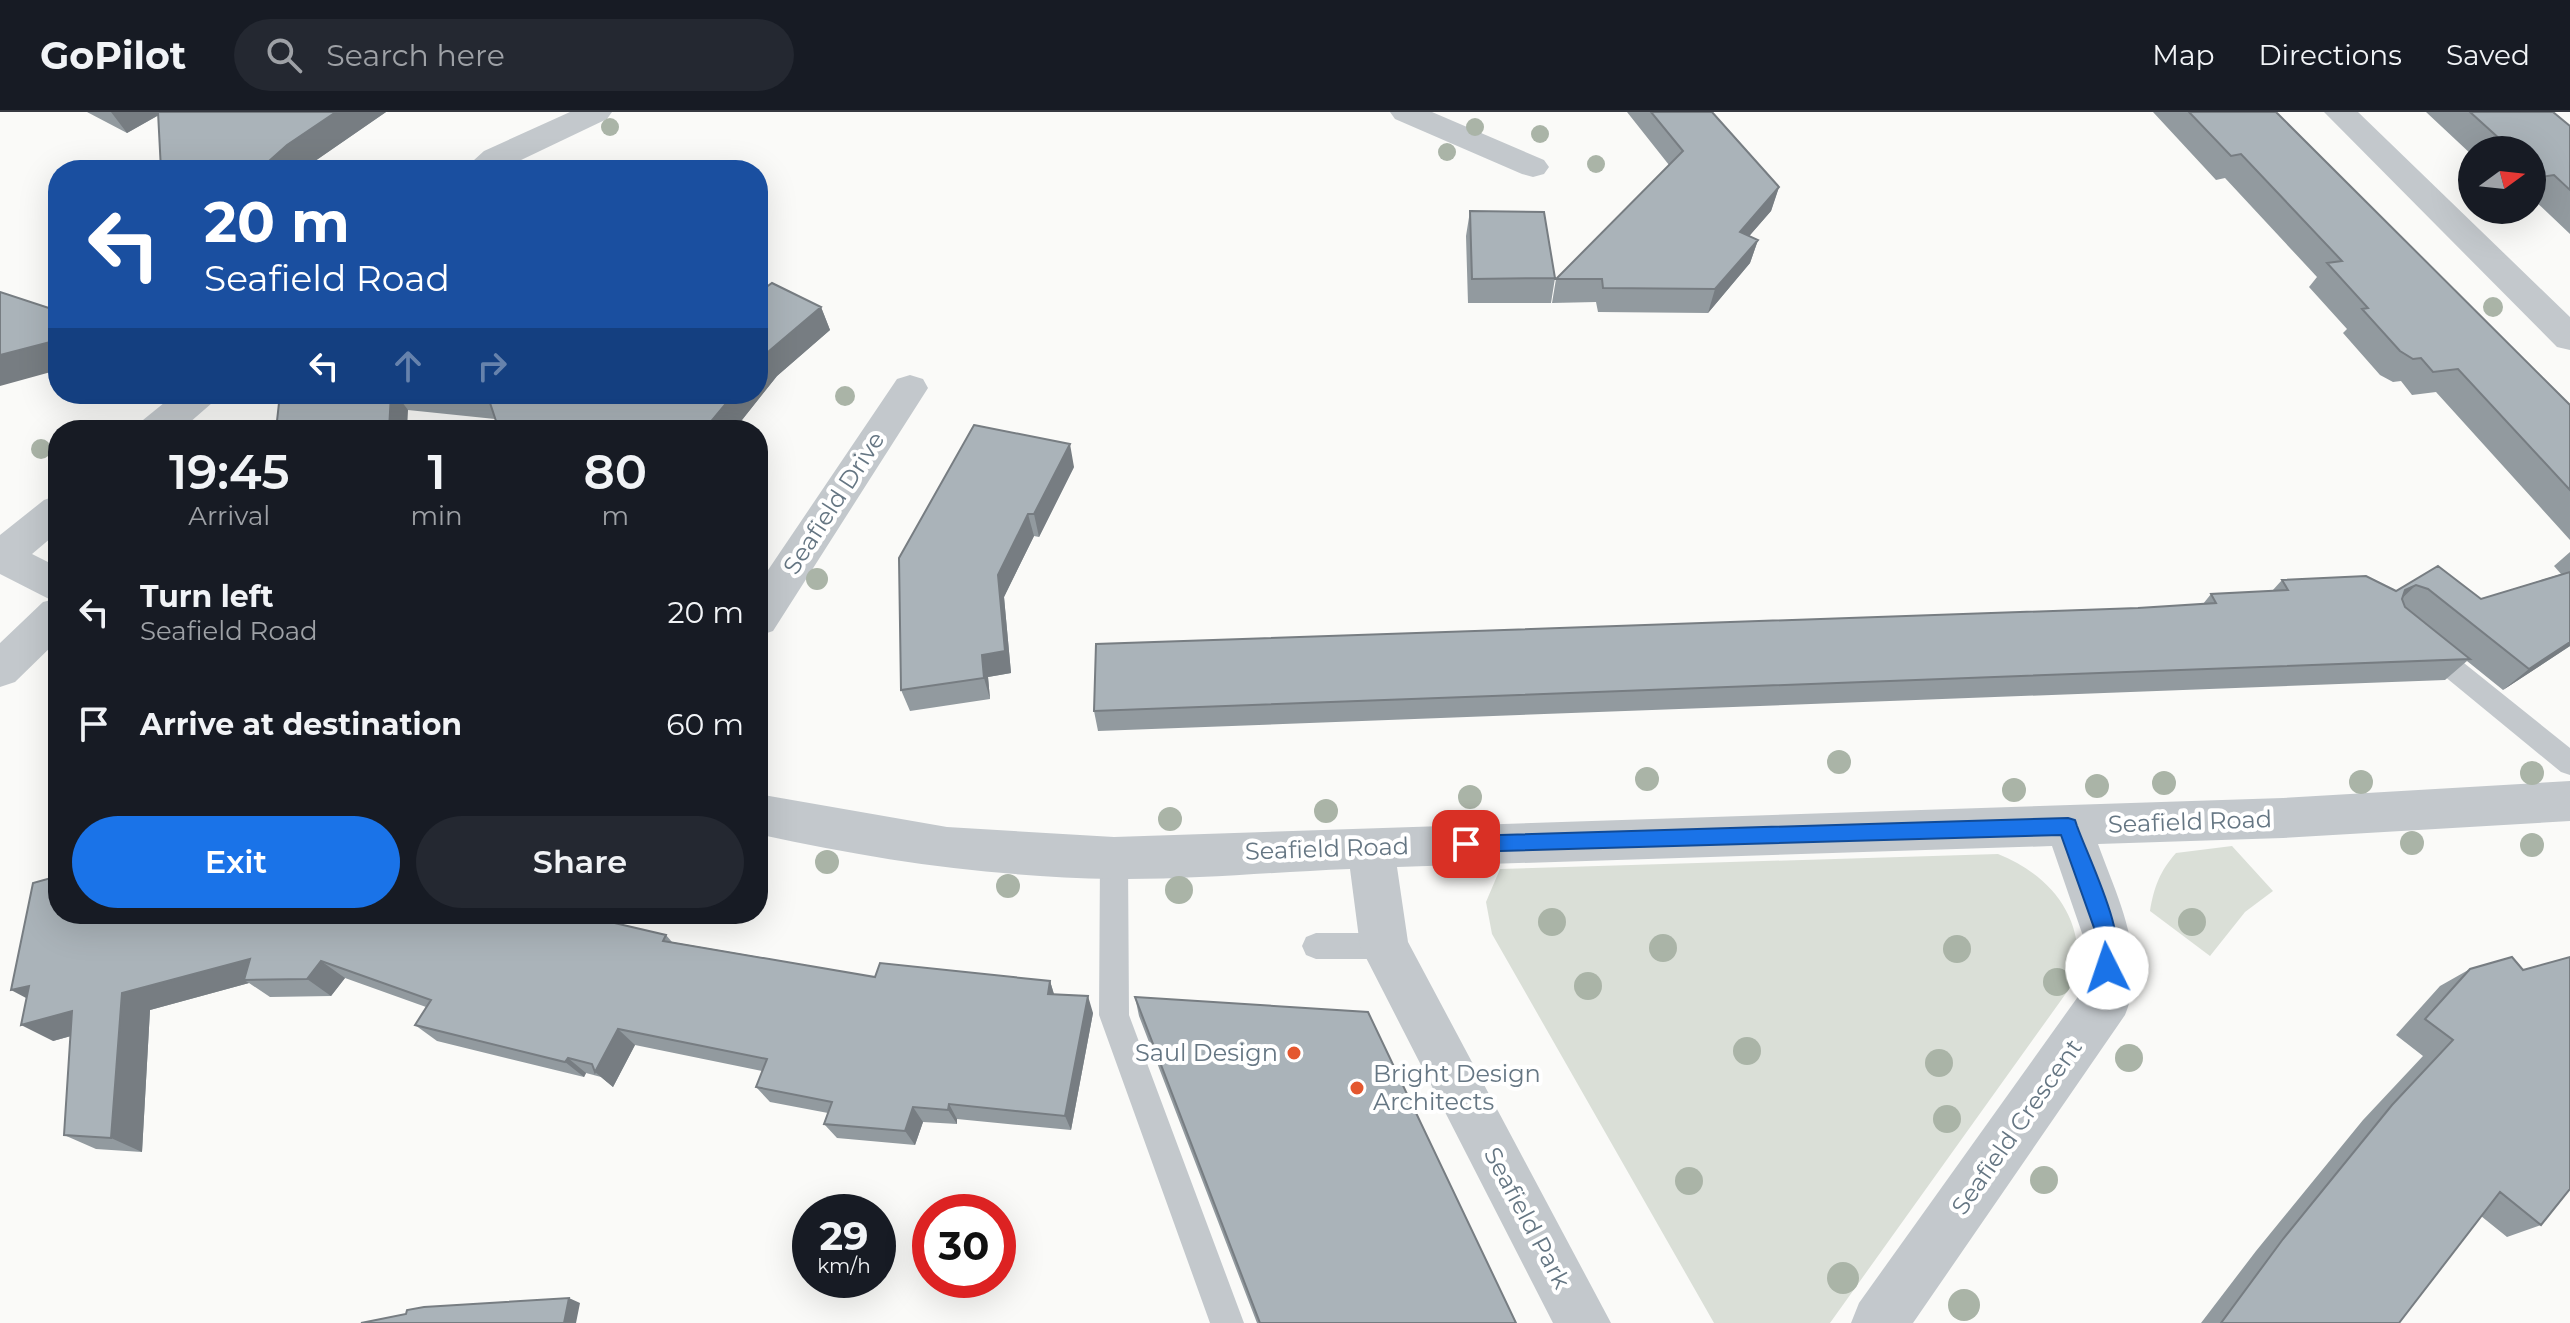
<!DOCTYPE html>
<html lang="en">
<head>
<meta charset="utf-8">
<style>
  body { margin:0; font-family:Montserrat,sans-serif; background:#242831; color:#f1f3f6; height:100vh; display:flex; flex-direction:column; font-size:30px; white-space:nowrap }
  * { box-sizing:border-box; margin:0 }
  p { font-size:26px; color:#9ea1a6 }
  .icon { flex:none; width:44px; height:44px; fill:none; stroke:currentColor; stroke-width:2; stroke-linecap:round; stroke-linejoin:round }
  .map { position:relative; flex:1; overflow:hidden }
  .drawer { position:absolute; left:48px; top:308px; width:720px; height:504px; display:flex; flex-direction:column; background:#171b24; border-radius:32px; box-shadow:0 8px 32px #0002 }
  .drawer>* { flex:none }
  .hud { position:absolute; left:48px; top:48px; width:720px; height:244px; border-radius:32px; box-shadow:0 8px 32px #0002; background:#1a4fa0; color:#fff; overflow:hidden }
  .needle { width:52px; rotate:75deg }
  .buttons { position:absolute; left:2458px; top:24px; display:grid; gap:16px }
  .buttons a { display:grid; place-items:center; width:88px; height:88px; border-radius:50%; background:#171b24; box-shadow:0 8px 32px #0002; font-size:40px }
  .speed { position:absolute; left:792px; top:1082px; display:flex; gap:16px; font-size:40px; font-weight:700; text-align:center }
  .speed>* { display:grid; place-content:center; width:104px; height:104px; border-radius:50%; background:#171b24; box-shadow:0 8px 32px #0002; line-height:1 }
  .speed small { font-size:20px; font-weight:400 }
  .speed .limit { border:12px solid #d22; background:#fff; color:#111 }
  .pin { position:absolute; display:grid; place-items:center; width:68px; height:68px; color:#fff; margin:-34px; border-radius:16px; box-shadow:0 4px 12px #0006 }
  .me { position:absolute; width:88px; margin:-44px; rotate:356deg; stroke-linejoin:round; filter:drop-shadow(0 0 6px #0008) }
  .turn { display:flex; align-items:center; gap:28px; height:168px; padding:0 24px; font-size:36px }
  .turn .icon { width:104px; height:104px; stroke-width:2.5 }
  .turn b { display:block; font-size:56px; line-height:68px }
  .lanes { display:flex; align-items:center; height:76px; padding:0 24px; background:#0003; justify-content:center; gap:40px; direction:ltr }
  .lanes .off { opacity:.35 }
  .eta { display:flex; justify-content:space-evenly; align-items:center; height:136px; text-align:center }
  .eta b { font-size:48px; font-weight:600; line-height:56px }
  .button { display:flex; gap:16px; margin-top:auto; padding:16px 24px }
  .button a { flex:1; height:92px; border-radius:48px; background:#1a73e8; color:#fff; font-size:32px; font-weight:600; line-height:92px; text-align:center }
  .button a+a { background:#242831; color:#f1f3f6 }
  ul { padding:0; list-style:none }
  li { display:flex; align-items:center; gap:24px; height:112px; padding:0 24px }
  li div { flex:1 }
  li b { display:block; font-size:30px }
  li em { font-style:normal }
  header { display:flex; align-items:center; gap:48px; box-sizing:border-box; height:112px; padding:0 40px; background:#171b24; border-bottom:2px solid #363941 }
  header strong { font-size:38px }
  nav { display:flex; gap:44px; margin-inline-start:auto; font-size:28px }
  .search { width:560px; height:72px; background:#242831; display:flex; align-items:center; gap:20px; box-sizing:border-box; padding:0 28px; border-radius:44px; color:#9ea1a6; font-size:30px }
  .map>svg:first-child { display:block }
</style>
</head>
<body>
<header>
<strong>GoPilot</strong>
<div class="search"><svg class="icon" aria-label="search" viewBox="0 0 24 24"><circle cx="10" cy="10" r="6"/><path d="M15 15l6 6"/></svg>Search here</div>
<nav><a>Map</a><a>Directions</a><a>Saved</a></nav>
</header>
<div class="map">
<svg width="2570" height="1211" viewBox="0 0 2570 1211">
  <rect width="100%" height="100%" fill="#fafaf8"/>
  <path fill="#dadfd7" d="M2232 734 2273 779 2245 800 2210 844 2150 799C2154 775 2160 759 2176 741Z
    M1998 742C2052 764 2085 806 2077 866L1830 1211H1714L1492 822 1486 790 1500 757Z"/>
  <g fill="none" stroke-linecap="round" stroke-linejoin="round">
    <path fill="#c3c8cc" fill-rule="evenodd" d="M2430 528 2439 531 2570 636V663L2561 660 2421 545 2417 538 2421 531Z
      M1114 734 1124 737 1128 746 1129 903 1244 1211H1210L1099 903 1100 746 1104 737Z
      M1316 821H1384L1394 825 1398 834 1394 843 1384 847H1316L1306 843 1302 834 1306 825Z"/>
    <path fill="#c3c8cc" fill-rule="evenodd" d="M570 0H612L607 7 500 58H463L484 39Z
      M1390 0H1432L1544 48 1549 55 1544 62 1533 65 1522 62 1395 7Z
      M2324 0H2358L2570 205V238L2557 235Z
      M910 263 923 267 928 276 773 519 758 524V473L897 267Z
      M175 282H218L212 291 181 318H137L143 308Z
      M58 383V420L32 442 58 455V528L15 570 0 575V531L43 490 51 488 0 462V423L44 388Z
      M2570 669V709L2283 726 2098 732C2117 785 2149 846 2125 903L1913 1211H1851L1859 1191 2082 879 2084 827 2052 734 1397 755 1408 830 1611 1211H1553L1360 834 1350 757C1272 760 1192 768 1113 767 993 765 875 748 758 722V682L947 715 1114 725 2283 686Z"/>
  </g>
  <g fill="#aab4a7">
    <circle cx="610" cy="15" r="9"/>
    <circle cx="1475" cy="15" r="9"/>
    <circle cx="1540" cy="22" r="9"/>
    <circle cx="1447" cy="40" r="9"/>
    <circle cx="1596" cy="52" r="9"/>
    <circle cx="2493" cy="195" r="10"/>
    <circle cx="845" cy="284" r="10"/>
    <circle cx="41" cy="337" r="10"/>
    <circle cx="817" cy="467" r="11"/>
    <circle cx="1839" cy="650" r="12"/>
    <circle cx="2532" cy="661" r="12"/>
    <circle cx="1647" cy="667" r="12"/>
    <circle cx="2361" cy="670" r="12"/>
    <circle cx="2164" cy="671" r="12"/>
    <circle cx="2097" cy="674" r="12"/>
    <circle cx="2014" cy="678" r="12"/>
    <circle cx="1470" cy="685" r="12"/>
    <circle cx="1326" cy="699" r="12"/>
    <circle cx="1170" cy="707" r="12"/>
    <circle cx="2412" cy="731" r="12"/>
    <circle cx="2532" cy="733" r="12"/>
    <circle cx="827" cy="750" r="12"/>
    <circle cx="1008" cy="774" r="12"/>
    <circle cx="1179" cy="778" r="14"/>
    <circle cx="1552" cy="810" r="14"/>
    <circle cx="2192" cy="810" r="14"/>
    <circle cx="1663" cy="836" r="14"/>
    <circle cx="1957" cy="837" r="14"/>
    <circle cx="2057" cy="870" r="14"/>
    <circle cx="1588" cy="874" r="14"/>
    <circle cx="1747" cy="939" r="14"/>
    <circle cx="2129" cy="946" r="14"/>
    <circle cx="1939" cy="951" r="14"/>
    <circle cx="1947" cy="1007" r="14"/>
    <circle cx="2044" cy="1068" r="14"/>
    <circle cx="1689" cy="1069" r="14"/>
    <circle cx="1843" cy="1166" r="16"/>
    <circle cx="1964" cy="1193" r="16"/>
  </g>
  <path fill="#929a9f" d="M87 0H386L302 58 159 3 127 21Z
    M1627 0H1712L1779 75 1771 99 1749 124 1758 128 1750 151 1708 201 1598 200 1596 190 1552 191 1556 167 1669 53Z
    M2153 0H2276L2570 293V428L2436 280 2412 283 2401 269 2393 270 2380 263 2343 221 2347 217 2309 175 2317 165 2225 66 2216 68Z
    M2426 0H2553L2570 14V122L2533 87H2532V38H2472V43Z
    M1470 99 1555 166 1551 191H1468L1466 124Z
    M821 195 830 218 777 264 734 318H499L495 307 408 298 280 282 651 283Z
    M1074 355 1039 425 1034 424 1004 485 1011 561 988 565 990 587 910 599 901 578 899 446Z
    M2570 440V534L2503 578 2467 549 2445 568 1098 619 1094 599 2138 496 2203 492 2211 482 2272 479 2282 468 2396 479 2438 454 2481 487 2561 462 2554 454Z
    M58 764 666 823 672 830 875 865 1050 869 1054 882 1093 901 1071 1018 957 1007V1012L923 1010 915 1033 837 1026 824 1012 828 1001 770 990 756 975 762 959 635 933 613 975 601 965 586 961 584 965 437 929 415 913 426 895 345 866 331 884 270 885 249 871 150 898 142 1040 96 1037 64 1023 71 924 53 929Z
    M2470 857 2541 1113 2507 1125 2481 1104 2399 1211H2201L2256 1139 2363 1008 2423 944 2396 923 2440 874Z
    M1135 885 1516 1211H1257L1139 904Z"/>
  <path fill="#777d82" d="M111 0H164L127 21Z
    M336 0H386L302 58H259L287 33Z
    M1779 75 1771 99 1732 144 1740 120Z
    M1758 128 1750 151 1708 201 1715 177Z
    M821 195 830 218 777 264 734 318H704L734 282H758V253L768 240Z
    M58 228V258L0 274V243Z
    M391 282H396L408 298 407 318H389Z
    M1070 332 1074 355 1039 425 1034 402Z
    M1028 402 1034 424 1004 485 1011 561 988 565 990 587 984 566 982 543 998 463Z
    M2416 473 2393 495 2405 478Z
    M2570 530V534L2503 578 2529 557Z
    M250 847 244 868 249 871 150 898 142 1040 111 1026 122 881Z
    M321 849 345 866 331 884 307 867Z
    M1050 869 1055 886 1048 882Z
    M29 874 43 895 11 878Z
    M1088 884 1093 901 1071 1018 1065 1004Z
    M72 899 103 915 53 929 21 913Z
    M618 917 635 933 613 975 595 960Z
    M568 946 586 961 584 965 565 950Z
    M949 992 957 1007V1012L948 998Z
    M913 995 923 1010 915 1033 905 1019Z
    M569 1186 580 1191 576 1211H564Z"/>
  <path fill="#aab3b9" stroke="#777d82" stroke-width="2" d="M158 0H336L287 33 259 58H161Z
    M1651 0H1712L1779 75 1740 120 1758 128 1715 177 1603 176 1602 167H1556L1683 39Z
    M2189 0H2276L2570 293V378L2458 257 2433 260 2421 246 2413 247 2400 239 2362 197 2368 196 2327 151 2342 149 2241 42 2231 44Z
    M2470 0H2553L2570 14V78L2554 63 2541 65 2532 57V38H2512Z
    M1470 99 1544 100 1555 166 1472 167Z
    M772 171 821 195 768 240 758 253V181Z
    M0 180 58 199V228L0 243Z
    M280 282H391L389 318H276Z
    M460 282 651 283 734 282 704 318H499L488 285Z
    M974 313 1070 332 1034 402H1028L998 463 1005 539 982 543 984 566 901 578 899 446Z
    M2438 454 2481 487 2570 460V530L2529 557 2428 477 2416 473 2405 478 2402 487 2405 495 2470 547 1094 599 1096 532 2138 496 2216 491 2211 482 2288 478 2282 468 2366 464 2396 479Z
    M58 764V802H576L666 823 663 829 875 865 880 851 1050 869 1048 882 1088 884 1065 1004 949 992 948 998 913 995 905 1019 824 1012 832 990 756 975 767 947 618 917 595 960 592 952 568 946 565 950 415 913 431 888 321 849 307 867 244 868 250 847 122 881 111 1026 64 1023 72 899 21 913 29 874 11 878 33 771Z
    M2512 845 2523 858 2570 845V1077L2541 1113 2500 1080 2399 1211H2221L2283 1127 2392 993 2453 928 2425 907 2470 857Z
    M1135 885 1368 900 1516 1211H1260Z
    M569 1186 564 1211H361L406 1202 407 1198 424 1195Z"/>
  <path fill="#1a73e8" stroke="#114b97" stroke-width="2" d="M2068 706 2075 708 2077 714C2090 750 2130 828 2115 863L2107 866 2100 863 2097 856 2098 827 2061 723 1466 740 1459 738 1456 732 1459 726 1466 724Z"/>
  <g fill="#e4572e" stroke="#fff" stroke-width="3">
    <circle cx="1294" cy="941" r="8"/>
    <circle cx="1357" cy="976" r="8"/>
  </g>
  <g text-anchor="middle" stroke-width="8" stroke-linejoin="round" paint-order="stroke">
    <g font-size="24" fill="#657683" stroke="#fff">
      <text transform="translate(834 391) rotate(-57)" y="8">Seafield Drive</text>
      <text transform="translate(2190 710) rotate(-2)" y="8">Seafield Road</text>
      <text transform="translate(1327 737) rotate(-2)" y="8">Seafield Road</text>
      <text transform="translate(2017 1015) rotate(-55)" y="8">Seafield Crescent</text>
      <text transform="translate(1527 1106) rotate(62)" y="8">Seafield Park</text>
    </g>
    <g font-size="24" fill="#657683" stroke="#fff" text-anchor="end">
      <text x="1278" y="949">Saul Design</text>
      <text x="1373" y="970" text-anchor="start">Bright Design<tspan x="1373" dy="28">Architects</tspan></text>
    </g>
  </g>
</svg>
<div class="buttons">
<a><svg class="needle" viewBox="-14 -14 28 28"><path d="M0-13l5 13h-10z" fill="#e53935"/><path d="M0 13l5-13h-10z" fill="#9ea1a6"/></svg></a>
</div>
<div class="speed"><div>29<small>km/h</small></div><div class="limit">30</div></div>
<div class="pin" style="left:1466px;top:732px;background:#d93025"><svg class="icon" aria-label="arrive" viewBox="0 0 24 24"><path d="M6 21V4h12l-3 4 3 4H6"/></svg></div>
<svg class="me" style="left:2107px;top:856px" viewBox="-20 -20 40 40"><circle r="19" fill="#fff"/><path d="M0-13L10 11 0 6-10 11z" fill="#1a73e8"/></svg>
<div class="hud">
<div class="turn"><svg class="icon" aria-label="left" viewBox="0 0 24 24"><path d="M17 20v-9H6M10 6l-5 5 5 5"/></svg><div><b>20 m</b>Seafield Road</div></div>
<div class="lanes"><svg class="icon" aria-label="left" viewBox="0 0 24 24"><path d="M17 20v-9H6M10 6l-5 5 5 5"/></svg><svg class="icon off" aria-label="ahead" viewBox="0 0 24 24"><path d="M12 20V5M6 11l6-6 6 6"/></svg><svg class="icon off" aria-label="right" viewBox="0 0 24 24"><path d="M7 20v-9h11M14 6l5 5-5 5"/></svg></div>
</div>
<section class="drawer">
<div class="eta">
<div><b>19:45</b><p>Arrival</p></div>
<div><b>1</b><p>min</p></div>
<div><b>80</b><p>m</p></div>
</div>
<ul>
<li><svg class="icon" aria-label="left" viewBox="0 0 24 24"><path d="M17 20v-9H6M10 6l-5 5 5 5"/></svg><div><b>Turn left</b><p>Seafield Road</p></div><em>20 m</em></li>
<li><svg class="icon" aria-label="arrive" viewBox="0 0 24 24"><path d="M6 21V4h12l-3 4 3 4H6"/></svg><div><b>Arrive at destination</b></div><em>60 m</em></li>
</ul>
<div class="button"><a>Exit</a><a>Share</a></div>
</section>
</div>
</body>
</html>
